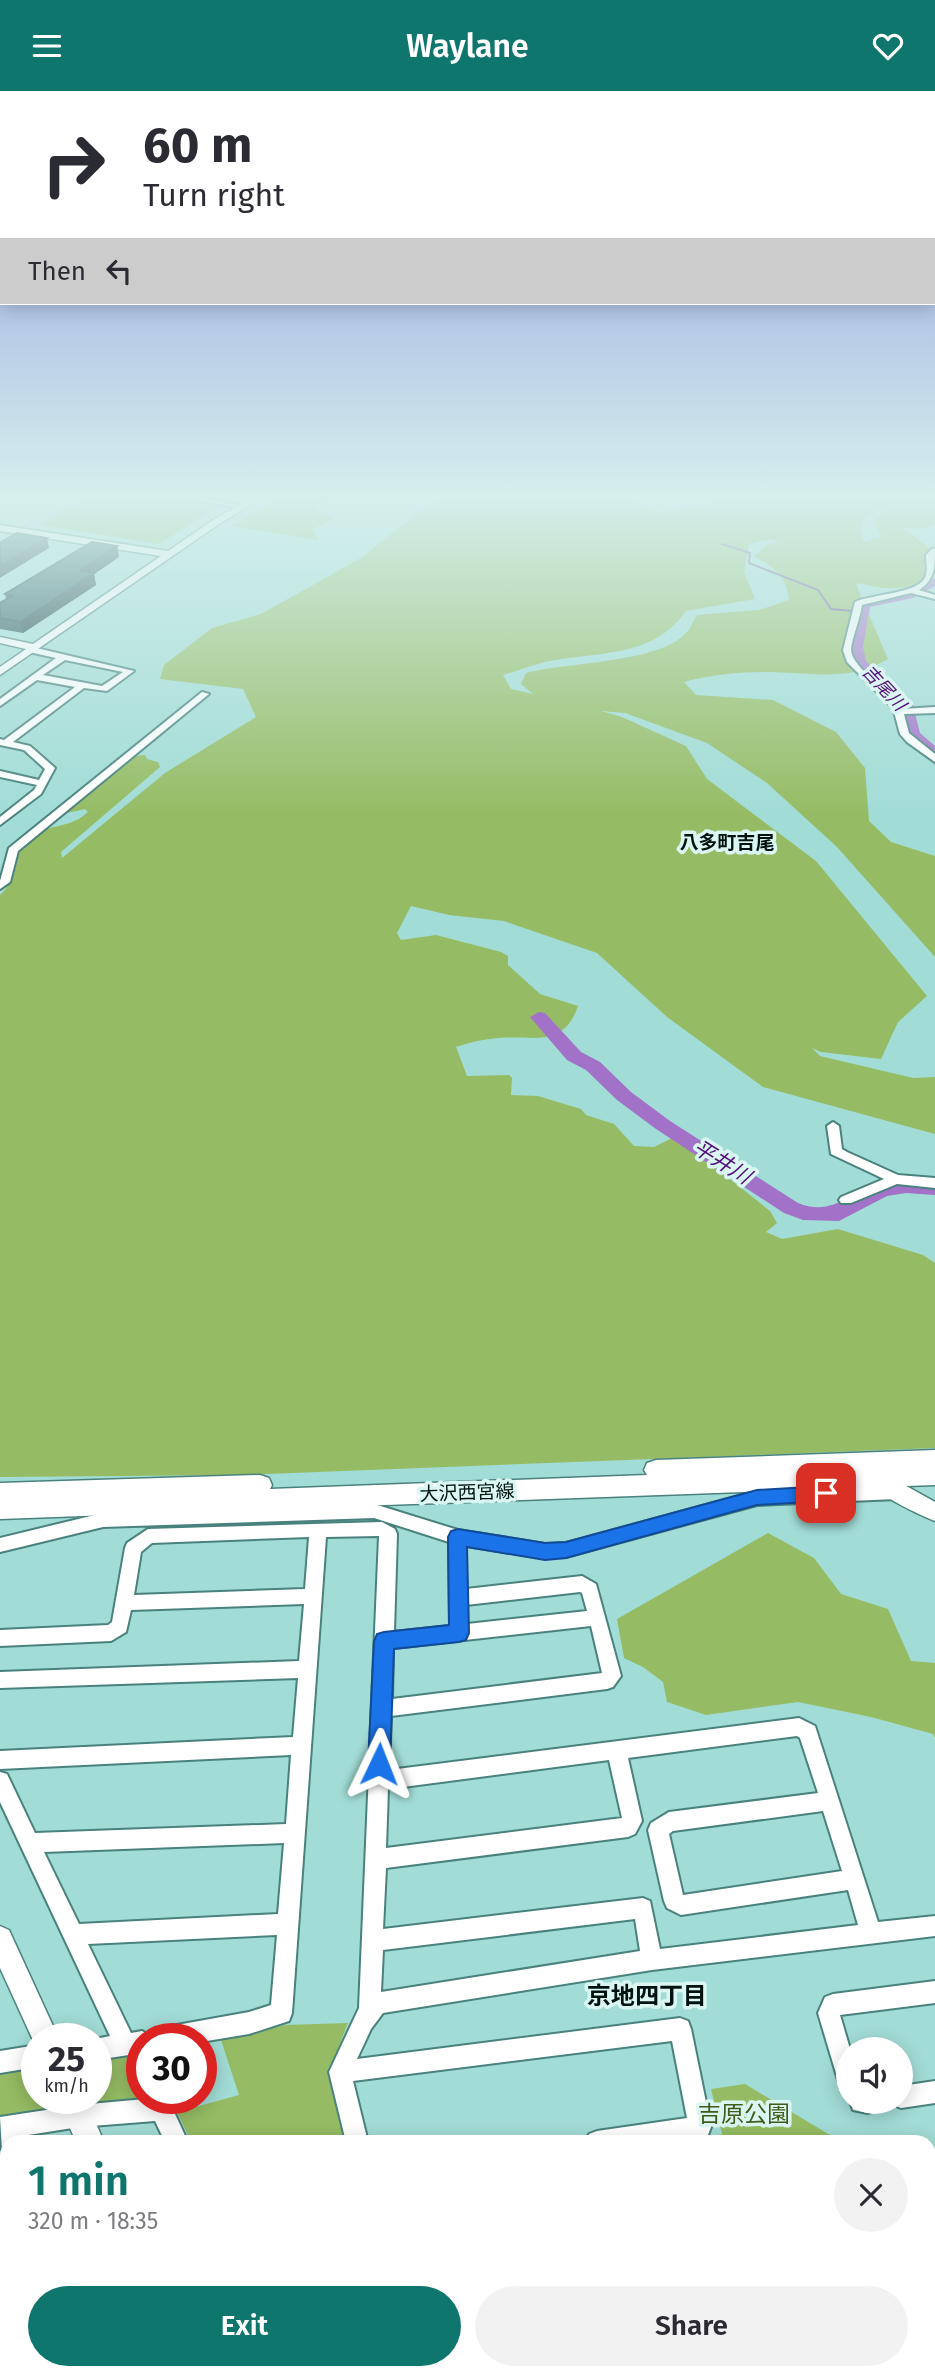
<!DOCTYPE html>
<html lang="en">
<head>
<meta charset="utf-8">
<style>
  body { margin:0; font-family:"Fira Sans","Noto Sans JP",sans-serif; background:#f2f2f3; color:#2b2b33; height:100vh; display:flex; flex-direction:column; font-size:26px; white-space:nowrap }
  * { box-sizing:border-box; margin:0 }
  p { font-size:23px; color:#7c7c81 }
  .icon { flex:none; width:38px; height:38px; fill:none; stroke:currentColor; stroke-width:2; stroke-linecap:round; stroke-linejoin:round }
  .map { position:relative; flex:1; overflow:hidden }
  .details { position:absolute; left:0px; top:2044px; width:936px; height:245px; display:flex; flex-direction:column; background:#fff; border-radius:21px 21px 0 0; box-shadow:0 4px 18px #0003 }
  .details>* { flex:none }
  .hud { position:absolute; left:0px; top:0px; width:936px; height:214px; box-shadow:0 4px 18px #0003; background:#fff; color:#2b2b33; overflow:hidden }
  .tools { position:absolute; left:836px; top:1946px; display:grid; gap:14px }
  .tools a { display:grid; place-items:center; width:77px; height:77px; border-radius:50%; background:#fff; box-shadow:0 4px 18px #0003; font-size:35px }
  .speed { position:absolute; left:21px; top:1932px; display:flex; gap:14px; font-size:35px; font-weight:700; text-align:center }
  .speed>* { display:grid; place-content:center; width:91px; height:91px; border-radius:50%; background:#fff; box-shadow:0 4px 18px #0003; line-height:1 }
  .speed small { font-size:18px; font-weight:400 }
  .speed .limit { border:10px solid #d22; background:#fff; color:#111 }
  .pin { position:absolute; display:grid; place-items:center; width:60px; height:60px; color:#fff; margin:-30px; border-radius:14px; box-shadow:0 4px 10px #0006 }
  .me { position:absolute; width:77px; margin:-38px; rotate:2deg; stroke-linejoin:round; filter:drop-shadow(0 0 5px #0008) }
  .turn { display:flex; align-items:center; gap:24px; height:147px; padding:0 28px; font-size:32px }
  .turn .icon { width:91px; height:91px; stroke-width:2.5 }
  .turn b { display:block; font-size:49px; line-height:60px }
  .then { display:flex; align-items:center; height:66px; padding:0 28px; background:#0003; gap:14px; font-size:26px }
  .round { display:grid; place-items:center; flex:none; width:74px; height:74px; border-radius:37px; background:#f2f2f3 }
  .headline { display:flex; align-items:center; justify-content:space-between; height:119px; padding:0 28px }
  h1 { font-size:42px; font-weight:600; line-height:52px; color:#0f766e }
  .button { display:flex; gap:14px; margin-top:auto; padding:14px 28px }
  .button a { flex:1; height:80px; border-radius:42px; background:#0f766e; color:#fff; font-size:28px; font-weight:600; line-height:80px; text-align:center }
  .button a+a { background:#f2f2f3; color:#2b2b33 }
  header { display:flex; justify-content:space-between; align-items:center; height:91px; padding:0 28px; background:#0f766e; color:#fff; font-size:32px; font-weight:600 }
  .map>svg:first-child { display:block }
</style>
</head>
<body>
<header><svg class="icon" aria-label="menu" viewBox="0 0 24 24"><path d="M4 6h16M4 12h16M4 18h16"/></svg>Waylane<svg class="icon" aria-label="heart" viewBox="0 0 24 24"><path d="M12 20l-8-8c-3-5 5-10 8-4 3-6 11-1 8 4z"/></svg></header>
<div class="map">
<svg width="935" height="2289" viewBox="0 0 935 2289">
  <rect width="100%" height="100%" fill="#a2dcd6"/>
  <path fill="#95bc64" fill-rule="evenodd" d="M91 403H151L221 414 159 453 39 434Z
    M288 403 342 404 314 417 334 428 313 438 318 449 232 435Z
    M448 403H620L659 422 716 412 706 403H935V433L925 438 903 437 929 457H935L923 476 928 484C919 498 893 499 877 496 869 495 864 491 856 493L888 568C846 592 811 581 765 581 739 581 710 584 684 591L696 604 773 609 836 641 865 677 869 730 891 751 935 765V866L837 756 767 692 707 652 625 622 601 620 622 626 686 655 707 688 816 770 927 905 898 931 881 968 821 961 812 957 820 965 913 987 935 986V1043L763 996 667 926 597 862 504 830 449 824 411 815 397 842 401 849 436 844 501 861 508 865V874L540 903 578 915C563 958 534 944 499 947 484 948 470 951 456 956L467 985 509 984 512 987 511 1004 538 1005 581 1018 586 1024 614 1033 634 1055 654 1056 676 1045 770 1120 777 1132 766 1141 782 1148 838 1138 923 1164 935 1172V1357L241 1384 0 1386V804C22 784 12 766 26 752 47 729 66 741 88 721L85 718 67 722 66 719C82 714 89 700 102 690 113 681 124 676 134 665L145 664 147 668 158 671 160 676 61 761 62 767 165 682 256 626 243 598 160 588 164 574 212 537 261 523 361 467 410 428ZM897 413 873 429 882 446 863 451 861 431 879 418ZM771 448 779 451 769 453 754 465C774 476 787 486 789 509L759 519 697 524C693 530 690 539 685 543 657 572 568 571 526 582L521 593 533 603 511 598 503 584C520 579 537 572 555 569 604 561 654 565 686 520L755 508 744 481 749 453Z
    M768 1442 814 1467 841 1503 888 1518 911 1570 935 1572V1647L933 1643 871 1626 798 1611 706 1624 667 1611 663 1591 643 1576 624 1567 617 1528Z
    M348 1932 329 1980 345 2051H191L177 2021 239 2004 221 1949 285 1934Z
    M142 1959V2006L84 2014 82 2007H96V1965Z
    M31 1976 37 1985V2007H52L46 2020 0 2027V1980Z
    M745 1993 830 2044 832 2051H724L711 1998Z
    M298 2282H385V2289H301Z
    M778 2282H893L895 2288 780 2289Z"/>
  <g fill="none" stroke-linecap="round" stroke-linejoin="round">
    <path stroke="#715592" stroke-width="2" d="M722 453 750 462 749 472 818 499 831 518 863 521"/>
    <path fill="#a272c9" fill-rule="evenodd" d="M935 487V495L913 507 870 516 863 556 866 570 913 614 920 642 935 655V666L908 647 901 618 855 575 851 566 850 556 861 510 905 501Z
      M539 921 545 922 581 961 600 971 631 1001 670 1030 798 1112C833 1126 849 1101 880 1092 898 1087 916 1088 935 1090V1104L906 1102 887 1105 839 1130 803 1129 784 1122 656 1038 617 1009 586 979 567 969 530 926Z"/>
    <g stroke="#49827d" stroke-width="4">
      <path id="minor" d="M160 403H176L239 414 235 416Z
        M932 458H935C935 475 935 489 919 499L935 504V508L911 502 862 514C860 528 852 547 851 558 851 577 892 601 902 618L935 616V622L904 623 909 642 935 663V671L907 651 900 643 893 617 847 571 843 559 855 511C872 503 916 503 925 487 928 480 926 471 926 464Z
        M32 556 134 580 107 600 84 597 13 651 30 655 55 677 41 703 0 734V726L34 699 37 694 0 686V680L39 689 45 678 24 659 0 654V648L4 649 75 596 37 589 0 615V608L56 567 29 561 28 559ZM65 569 123 581 102 595 43 584Z
        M202 601 209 603 18 760 10 791 0 798V790L9 757Z
        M833 1031 839 1035 842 1058 847 1061 898 1084 935 1087V1097L897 1093 851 1112H841L839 1109 841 1106 884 1088 831 1063 827 1035Z
        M897 1394 903 1396 905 1401 903 1406 897 1408 757 1414 566 1466 545 1467 466 1455V1498L582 1485 596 1493 621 1585 613 1596 607 1598 391 1625 389 1679 799 1627 815 1635 878 1831 935 1825V1845L652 1879 383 1922 371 1938 357 1968 680 1927 688 1930 691 1938 711 2036 708 2044 674 2051H586L589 2043 597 2040 687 2027 672 1950 353 1990 368 2051H346L329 1981 359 1917 379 1445 326 1446 292 1922 289 1930 249 1943 201 1951V1948H142V1962L96 1969 95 1948 110 1945 0 1711V1681L7 1683 35 1742 286 1733 291 1664 0 1678V1660L293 1646 298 1587 0 1597V1581L299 1570 304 1513 131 1519 126 1541 111 1550 0 1555V1539L108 1534 112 1531 125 1457 127 1452 148 1438 382 1431 395 1438 397 1443 394 1541 450 1535 449 1451 374 1427 103 1436 0 1461V1447L103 1422 374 1413 458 1439 545 1453 566 1452 757 1400ZM309 1446 305 1498 134 1504 141 1461 152 1452ZM580 1501 582 1502 587 1520 467 1533 466 1514ZM591 1535 602 1582 392 1608 393 1557ZM797 1645 800 1647 818 1702 669 1721 651 1732 648 1739 664 1810 667 1817 681 1824 848 1799 858 1834 660 1858 650 1810 643 1807 383 1838 386 1777 628 1746 635 1743 642 1730 628 1667ZM609 1669 622 1727 386 1757 388 1698ZM823 1720 842 1780 683 1804 669 1743 673 1740ZM284 1752 278 1823 79 1833 44 1761ZM635 1828 640 1860 381 1901 383 1859ZM277 1844 271 1914 249 1921 160 1937 152 1940 150 1945 142 1940 131 1942 88 1853Z
        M935 1890V1912L840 1924 850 1958 849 2002 841 1999 818 1922 825 1906 833 1903Z
        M37 1954V1976L0 1982V1960Z
        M935 1990V2012L901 2017 893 2014 892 2011H901V1995Z
        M156 2007 169 2010 188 2051H165L155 2030 79 2036 22 2045 21 2051H7V2061L2 2059 0 2026 79 2014Z
        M850 2011H879L876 2019 868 2022 853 2019Z
        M7 2074V2099L0 2101V2076Z
        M935 2096V2120L929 2121V2097Z
        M7 2188V2214L0 2217V2191Z
        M935 2217V2241L929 2242V2218Z
        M52 2282H83L81 2289H50Z
        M90 2282H115L117 2289H92Z
        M277 2282H302L304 2289H279Z
        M389 2282H413L414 2289H390Z
        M555 2282H616L614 2289H553Z"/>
    </g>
    <g stroke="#49827d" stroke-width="3">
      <path id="tertiary" d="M259 403H269L219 433 0 584V576L26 558 0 552V546L33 553 161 465 0 440V434L168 460 213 429Z
        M876 1378 935 1411V1430C917 1423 874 1403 866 1386L869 1380Z
        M0 1835 9 1839 59 1948H37V1958L0 1877Z
        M57 2007H85L104 2051H76Z
        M176 2282H208L211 2289H179Z"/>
    </g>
    <g stroke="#49827d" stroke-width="3">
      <path id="primary" d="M935 1359V1394L0 1428V1392L260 1384 269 1387 272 1394 270 1398 647 1384 644 1379 647 1372 656 1369Z"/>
    </g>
    <use href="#minor" fill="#fff" fill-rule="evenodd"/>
    <use href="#tertiary" fill="#fff" fill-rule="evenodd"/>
    <use href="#primary" fill="#fff" fill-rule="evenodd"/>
  </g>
  <path fill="#1c474d" d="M117 455 119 466 94 483 96 494 23 542 0 538V512L6 508 5 503Z"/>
  <path fill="#17393e" d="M47 447 49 457 0 487V475Z
    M117 455 119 466 94 483 96 494 23 542 20 531 80 480Z"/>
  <path fill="#215259" stroke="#17393e" stroke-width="2" d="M17 442 47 447 0 475V452Z
    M92 451 117 455 80 480 94 482 20 531 0 527V512L12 505 5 503Z"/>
  <linearGradient id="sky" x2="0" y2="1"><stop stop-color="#8c9adc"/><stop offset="0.56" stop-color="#d5efed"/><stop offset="1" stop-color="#d5efed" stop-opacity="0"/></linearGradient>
  <rect width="935" height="723" fill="url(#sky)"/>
  <path fill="#1a73e8" stroke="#114b97" stroke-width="2" d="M826 1395 832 1397 835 1402 832 1408 826 1410 757 1414 566 1467 545 1469 467 1456 469 1542 466 1549 459 1551 394 1558 390 1673 386 1680 379 1683 371 1680 368 1673 374 1550 377 1543 384 1541 449 1534 448 1446 451 1440 458 1438 545 1452 566 1451 757 1399Z"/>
  <g text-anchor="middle" stroke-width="7" stroke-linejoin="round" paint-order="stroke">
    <g font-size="18" font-style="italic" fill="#530e79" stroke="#daf6f3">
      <text transform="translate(884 597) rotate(47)" y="6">吉尾川</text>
    </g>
    <g font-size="19" font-weight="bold" fill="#001210" stroke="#daf6f3">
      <text x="727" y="758">八多町吉尾</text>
    </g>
    <g font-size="19" fill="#001210" stroke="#daf6f3">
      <text transform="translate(467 1401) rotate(-2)" y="7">大沢西宮線</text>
    </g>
    <g font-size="21" font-style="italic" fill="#530e79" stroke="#daf6f3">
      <text transform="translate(722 1071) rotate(32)" y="7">平井川</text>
    </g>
    <g font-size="23" fill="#415c18" stroke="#daf6f3">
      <text x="744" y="2031">吉原公園</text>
    </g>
    <g font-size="24" font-weight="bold" fill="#001210" stroke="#daf6f3">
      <text x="647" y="1913">京地四丁目</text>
    </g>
  </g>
</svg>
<div class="tools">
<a><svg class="icon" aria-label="sound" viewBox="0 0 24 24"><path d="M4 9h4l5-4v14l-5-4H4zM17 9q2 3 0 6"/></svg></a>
</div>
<div class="speed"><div>25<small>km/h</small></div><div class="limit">30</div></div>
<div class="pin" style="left:826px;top:1402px;background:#d93025"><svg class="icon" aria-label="arrive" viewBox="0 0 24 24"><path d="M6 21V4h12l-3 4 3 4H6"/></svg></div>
<svg class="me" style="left:379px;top:1673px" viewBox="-20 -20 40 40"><path d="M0-17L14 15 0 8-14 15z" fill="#1a73e8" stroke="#fff" stroke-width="4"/></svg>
<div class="hud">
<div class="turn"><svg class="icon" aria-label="right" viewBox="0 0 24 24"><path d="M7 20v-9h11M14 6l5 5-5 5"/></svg><div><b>60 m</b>Turn right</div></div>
<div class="then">Then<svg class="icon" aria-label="left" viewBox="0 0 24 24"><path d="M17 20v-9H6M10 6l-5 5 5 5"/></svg></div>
</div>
<section class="details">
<div class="headline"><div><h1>1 min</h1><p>320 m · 18:35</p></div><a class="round"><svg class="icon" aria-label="close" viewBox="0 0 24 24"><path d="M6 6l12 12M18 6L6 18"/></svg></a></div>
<div class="button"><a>Exit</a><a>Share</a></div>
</section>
</div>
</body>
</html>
